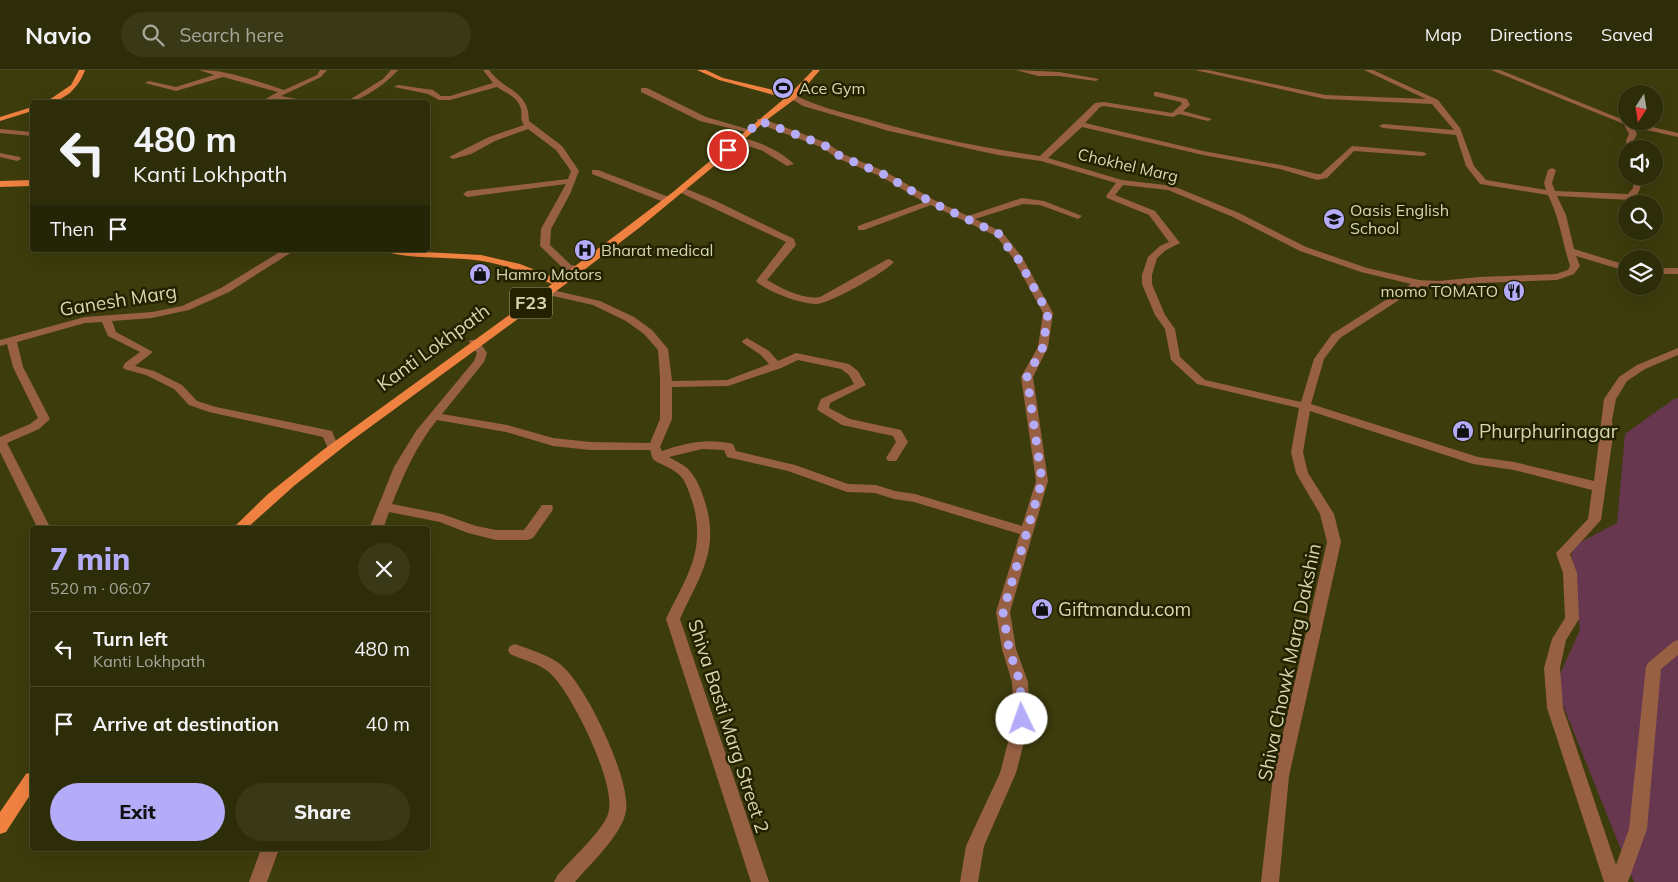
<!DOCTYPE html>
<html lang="en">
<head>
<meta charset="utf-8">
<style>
  body { margin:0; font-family:Mulish,sans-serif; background:#3a3917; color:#f1f3f6; height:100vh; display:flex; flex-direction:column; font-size:19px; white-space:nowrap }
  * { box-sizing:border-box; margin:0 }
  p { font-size:16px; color:#a7a89c }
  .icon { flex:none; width:28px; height:28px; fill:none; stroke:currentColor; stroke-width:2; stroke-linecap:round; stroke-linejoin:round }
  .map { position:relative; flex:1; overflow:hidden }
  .details { position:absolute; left:30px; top:456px; width:400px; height:325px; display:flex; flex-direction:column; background:#2e2d09; border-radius:5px; box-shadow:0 5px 20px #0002,0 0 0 1px #49492a }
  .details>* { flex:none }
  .guide { position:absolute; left:30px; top:30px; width:400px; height:152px; border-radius:5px; box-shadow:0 5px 20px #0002,0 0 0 1px #49492a; background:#2e2d09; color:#f1f3f6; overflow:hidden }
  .needle { width:32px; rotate:192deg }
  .tools { position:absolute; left:1618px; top:15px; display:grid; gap:10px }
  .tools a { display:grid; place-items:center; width:45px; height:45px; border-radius:50%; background:#2e2d09; box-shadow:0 5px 20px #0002,0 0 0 1px #49492a; font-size:25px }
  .pin { position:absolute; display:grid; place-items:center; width:42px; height:42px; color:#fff; margin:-21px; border:2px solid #fff; border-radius:50%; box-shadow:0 1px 5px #0007 }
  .me { position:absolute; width:55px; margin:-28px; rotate:357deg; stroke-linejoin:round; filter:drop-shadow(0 0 4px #0008) }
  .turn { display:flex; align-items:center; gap:18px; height:105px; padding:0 20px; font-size:22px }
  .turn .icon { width:65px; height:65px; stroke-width:2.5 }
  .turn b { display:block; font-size:35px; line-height:42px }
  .then { display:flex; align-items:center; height:48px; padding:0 20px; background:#0003; gap:10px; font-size:19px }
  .round { display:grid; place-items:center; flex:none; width:52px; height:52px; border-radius:26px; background:#3a3917 }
  .overview { display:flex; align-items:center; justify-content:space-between; height:85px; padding:0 20px }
  h1 { font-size:30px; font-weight:800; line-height:38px; color:#b4acf9 }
  .action { display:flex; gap:10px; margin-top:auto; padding:10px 20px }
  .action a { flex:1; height:58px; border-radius:30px; background:#b4acf9; color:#111; font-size:20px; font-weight:800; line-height:58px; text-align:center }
  .action a+a { background:#3a3917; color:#f1f3f6 }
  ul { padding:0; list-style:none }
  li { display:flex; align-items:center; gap:15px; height:75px; padding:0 20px; border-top:1px solid #49492a }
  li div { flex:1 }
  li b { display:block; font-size:19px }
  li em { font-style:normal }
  header { display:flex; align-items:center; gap:30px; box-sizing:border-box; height:70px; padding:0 25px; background:#2e2d09; border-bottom:1px solid #49492a }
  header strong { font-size:24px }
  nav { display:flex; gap:28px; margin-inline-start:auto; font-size:18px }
  .search { width:350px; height:45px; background:#3a3917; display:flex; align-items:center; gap:12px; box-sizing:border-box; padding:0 18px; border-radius:28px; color:#a7a89c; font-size:19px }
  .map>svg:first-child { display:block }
</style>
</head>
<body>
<header>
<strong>Navio</strong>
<div class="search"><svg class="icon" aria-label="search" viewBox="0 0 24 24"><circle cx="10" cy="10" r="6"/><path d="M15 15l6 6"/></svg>Search here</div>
<nav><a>Map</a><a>Directions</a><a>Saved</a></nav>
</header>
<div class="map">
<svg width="1678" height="812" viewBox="0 0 1678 812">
  <rect width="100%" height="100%" fill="#3d3c0c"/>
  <path fill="#673750" d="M1678 328V812H1634L1555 615 1580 560 1571 477 1617 453 1625 364 1674 329Z"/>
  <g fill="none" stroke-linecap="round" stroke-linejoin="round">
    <path fill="#976043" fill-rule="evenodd" d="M199 0C228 0 256 11 284 20L317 5 320 0H327L321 7 281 26 302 30V32L275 29 268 32H260L278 22 223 7 176 21 145 13 149 11 176 17 214 5Z
      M391 0H398C388 12 361 32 346 32L383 9Z
      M483 0H489C504 21 529 20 529 51L562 76 579 101 570 124 551 159 550 175 571 195 583 197V201L565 200 540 176 541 159 566 114 467 127 463 124 467 121 568 109 571 101 556 80 528 59 495 71 471 84 453 89 449 87 489 67 524 55C520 50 522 45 521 39 518 27 506 23 497 17L450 30H439L428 24 394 17 398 15 433 20 441 26H450L493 13Z
      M1016 0 1059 2 1099 9 1096 11 1059 6H1038Z
      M1195 0H1208L1325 25 1426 29 1364 0H1373L1438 30 1460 58 1474 96 1486 110 1546 120 1544 113 1548 100 1552 98 1556 100 1552 113 1555 121 1628 124 1633 118 1634 106H1642C1641 116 1640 126 1630 130L1557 126 1566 145 1574 179 1626 195V201L1576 186 1580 196 1574 204 1557 210 1479 213 1439 217 1421 216 1340 268 1324 289 1311 334 1478 387 1514 392 1594 411 1604 329 1619 307 1637 295 1678 278V285L1645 299 1627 311 1616 329 1612 350 1613 366 1601 450 1570 484 1577 503 1579 549 1566 570 1560 598 1563 638 1616 795 1629 759 1646 596 1649 592 1673 572 1678 570V585L1661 599 1647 759 1628 812H1604L1547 638 1544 598 1552 569 1565 548 1563 503 1556 483 1588 449 1592 420 1514 400 1473 394 1310 341 1303 382 1308 403 1334 444 1341 472 1289 706 1279 812H1261L1273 706 1327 472 1320 444 1296 403 1291 382 1299 338 1197 314 1171 290 1165 259 1155 245 1142 214V205L1148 187 1160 176 1169 172 1149 145 1107 128 1106 126 1116 113 1041 91 998 85 889 61 803 36 788 27 795 25C816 36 840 42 864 48 921 65 981 78 1040 86L1095 33 1104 32 1172 43 1182 34 1181 32 1154 26V22H1157L1187 29 1190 35 1183 41 1212 49 1208 51 1179 44 1173 47 1104 36 1100 37 1085 53 1203 81 1281 95 1317 104H1321L1352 76 1423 82 1427 84 1423 86 1354 81 1327 108 1317 110 1280 99 1203 85 1082 57 1048 88 1122 110 1173 116 1239 143 1306 177 1367 198 1419 210 1439 211 1479 207 1556 204 1568 200 1570 196C1562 171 1560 149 1548 125L1480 114 1466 96 1456 65 1383 58 1379 56 1383 54 1454 60 1432 34 1325 29ZM1123 115 1168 120 1233 147 1300 181 1361 202 1411 214 1332 264 1314 289 1301 332 1205 310 1180 287 1175 259 1165 245 1152 214V205L1157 188 1166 180 1180 173 1155 141 1115 125Z
      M1491 0H1500L1626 51 1678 63V67L1633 57 1637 64 1634 70 1635 79H1627L1626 70 1629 64 1624 54Z
      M641 18H647L706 47 754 61 750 63 700 51 641 22Z
      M757 49H763L827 73 843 84 886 102 934 130 968 146 1022 128 1044 131 1082 146 1078 149 1040 135 1023 134 975 149 1002 162 1022 187 1053 243 1048 277 1033 307 1048 411 1010 542 1016 579 1028 612 1030 649 1016 703 984 776 978 812H960L966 776 1000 703 1014 649 1012 612 1002 579 996 542 1020 464 914 432 894 429 875 423 847 422 788 401 727 387 724 380 702 379 669 387C675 391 683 394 688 399 696 407 701 419 704 429 721 479 700 505 680 549L769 812H751L666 549C685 509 705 484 694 437 691 428 688 417 683 409 676 399 663 396 654 390 651 387 652 384 650 380H590L553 376 506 362 437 350C416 376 404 404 392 434L442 444 476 456 496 460H524L542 435H552L553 438 552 441 533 468 528 470H496L468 463 440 452 389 442 383 459H369L394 397 416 361 474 291 477 283 469 272 470 270H478L487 283 484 292 442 344 507 355 553 368 590 372 650 373 660 349V307L658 280 644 264 626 251 593 235 544 224 543 222 548 219 600 231 634 247 652 260 668 279 672 311 727 310 769 294 761 285 743 273 742 271 747 268 769 281 778 291 796 283 849 294 858 301 866 315 830 333 829 338 850 349 901 360 908 372 896 391H888L886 388 896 372 893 366 842 355 819 341 817 339 821 329 854 314 849 305 841 299 798 290 781 298 728 316 672 317V349L660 377 662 381C686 373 708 368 733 374L736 381 795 395 848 414 876 415 895 421 915 424 1022 456 1036 411 1021 307 1038 277 1043 243 1013 188 996 166 931 135 864 160H858V156L924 132 880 106 837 88 821 77 757 53Z
      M0 59 32 62V66L0 63Z
      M737 68C753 67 783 83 794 94L787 96 763 81 737 72Z
      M0 83 20 87 21 89 17 91 0 87Z
      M592 100H598L674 129 670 132 661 131 592 104Z
      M682 117 718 132 794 169 796 175 767 210C781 218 803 230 820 227L886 190 889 189 894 192C884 203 831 233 817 234 803 235 765 221 756 211L786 172 679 122 678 120Z
      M283 180H295L229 222 189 240 152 248 112 251 116 262 153 282 135 296 154 301 182 315 197 331 216 337 332 361 339 378 337 381H329L323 367 209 342 189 335 174 319 146 305 124 299 123 297 125 293 140 282 108 266 102 252 85 253 17 272 23 297 50 349 39 359 7 373 51 459H38L0 382V367L30 354 38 348 13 297 7 274 0 276V270L85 247 152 242 182 236 221 218Z
      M1654 198H1678V204H1654Z
      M515 574C529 579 548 585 560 594 586 614 631 710 626 741 622 765 590 794 575 812H554L557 806C570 790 602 762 608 744 618 716 572 624 551 604 541 594 523 590 510 584L508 580 510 576Z
      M261 779H279L267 812H249Z"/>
    <path fill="#f08241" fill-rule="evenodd" d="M79 0H85C79 17 65 32 46 32L71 15Z
      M697 0H706L723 8 790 24 813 0H820L795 29 764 52 719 92 639 158 563 216 351 371 295 415 246 459H232L268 424 323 380 552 214C529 204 506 195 482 191 450 186 418 190 386 182L384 180 481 185 520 194 558 209 673 122 785 28 719 10Z
      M32 37V41L0 51V47Z
      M32 110V116L0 117V111Z
      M32 702V722L6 762 0 764V742L26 704Z"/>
  </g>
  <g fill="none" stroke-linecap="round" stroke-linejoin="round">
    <path stroke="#b4acf9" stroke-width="9" stroke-dasharray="0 16.2" d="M728 80 760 51 824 75 840 86 883 104 931 132 999 164 1005 174 1017 187 1048 243 1043 277 1027 307 1042 411 1003 542 1009 579 1020 612 1022 649"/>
  </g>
  <defs>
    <g id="stadium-disc" transform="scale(1.125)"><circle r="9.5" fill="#b4acf9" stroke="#232200"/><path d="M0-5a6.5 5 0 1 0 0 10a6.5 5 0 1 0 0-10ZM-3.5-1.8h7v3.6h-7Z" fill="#111"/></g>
    <g id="school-disc" transform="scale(1.125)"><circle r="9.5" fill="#b4acf9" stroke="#232200"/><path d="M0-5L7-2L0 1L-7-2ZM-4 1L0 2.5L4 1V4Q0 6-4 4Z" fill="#111"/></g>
    <g id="hospital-disc" transform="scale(1.125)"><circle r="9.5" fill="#b4acf9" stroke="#232200"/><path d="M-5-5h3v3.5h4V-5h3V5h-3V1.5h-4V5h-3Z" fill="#111"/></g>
    <g id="shop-disc" transform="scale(1.125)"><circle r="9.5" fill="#b4acf9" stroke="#232200"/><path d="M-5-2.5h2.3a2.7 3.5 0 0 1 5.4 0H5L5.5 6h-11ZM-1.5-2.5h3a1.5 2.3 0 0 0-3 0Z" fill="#111"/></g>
    <g id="restaurant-disc" transform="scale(1.125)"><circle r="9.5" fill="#b4acf9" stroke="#232200"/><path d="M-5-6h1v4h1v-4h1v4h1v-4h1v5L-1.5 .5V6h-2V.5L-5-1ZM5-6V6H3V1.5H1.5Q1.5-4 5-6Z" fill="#111"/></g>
  </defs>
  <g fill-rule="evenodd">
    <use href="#stadium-disc" x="783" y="18"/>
    <use href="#school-disc" x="1334" y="149"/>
    <use href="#hospital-disc" x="585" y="180"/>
    <use href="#shop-disc" x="480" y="204"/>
    <use href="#restaurant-disc" x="1514" y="221"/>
    <use href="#shop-disc" x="1463" y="361"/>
    <use href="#shop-disc" x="1042" y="539"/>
  </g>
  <g text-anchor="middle" stroke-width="5" stroke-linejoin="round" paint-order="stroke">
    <g font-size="16" fill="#d6d7ae" stroke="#232200" text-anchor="start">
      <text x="799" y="24">Ace Gym</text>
      <text x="1350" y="146">Oasis English<tspan x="1350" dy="18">School</tspan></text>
      <text x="601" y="186">Bharat medical</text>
      <text x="496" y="210">Hamro Motors</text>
      <text x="1498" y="227" text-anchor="end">momo TOMATO</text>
    </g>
    <g font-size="16" fill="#d6d7ae" stroke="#232200">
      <text transform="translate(1128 95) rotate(13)" y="6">Chokhel Marg</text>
    </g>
    <rect fill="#232200" stroke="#a0a17a" stroke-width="1" x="510" y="217.5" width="42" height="31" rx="4"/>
    <g font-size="18" font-weight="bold" fill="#d6d7ae">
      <text x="531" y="239">F23</text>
    </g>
    <g font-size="19" fill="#d6d7ae" stroke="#232200">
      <text transform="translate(118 230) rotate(-9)" y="7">Ganesh Marg</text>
      <text transform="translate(433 277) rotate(-36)" y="7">Kanti Lokhpath</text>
      <text transform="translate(1289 592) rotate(-78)" y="7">Shiva Chowk Marg Dakshin</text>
      <text transform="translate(729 656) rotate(72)" y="7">Shiva Basti Marg Street 2</text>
    </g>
    <g font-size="19" fill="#d6d7ae" stroke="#232200" text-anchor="start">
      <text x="1479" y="368">Phurphurinagar</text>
      <text x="1058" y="546">Giftmandu.com</text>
    </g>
  </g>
</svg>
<div class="tools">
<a><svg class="needle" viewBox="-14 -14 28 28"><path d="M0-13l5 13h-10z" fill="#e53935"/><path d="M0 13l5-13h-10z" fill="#a7a89c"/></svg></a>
<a><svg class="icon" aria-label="sound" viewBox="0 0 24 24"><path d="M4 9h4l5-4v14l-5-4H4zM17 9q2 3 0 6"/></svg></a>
<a><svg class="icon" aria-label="search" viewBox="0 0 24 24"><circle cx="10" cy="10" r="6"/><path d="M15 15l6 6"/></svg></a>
<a><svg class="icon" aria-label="layers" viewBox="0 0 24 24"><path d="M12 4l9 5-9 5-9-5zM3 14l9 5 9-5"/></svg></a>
</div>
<div class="pin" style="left:728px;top:80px;background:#d93025"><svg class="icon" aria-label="arrive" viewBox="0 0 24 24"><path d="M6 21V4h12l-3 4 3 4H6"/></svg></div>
<svg class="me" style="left:1022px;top:649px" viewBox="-20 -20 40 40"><circle r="19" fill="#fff"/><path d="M0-13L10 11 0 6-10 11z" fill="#b4acf9"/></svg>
<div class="guide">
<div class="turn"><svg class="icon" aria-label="left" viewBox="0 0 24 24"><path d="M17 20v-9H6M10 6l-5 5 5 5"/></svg><div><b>480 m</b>Kanti Lokhpath</div></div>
<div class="then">Then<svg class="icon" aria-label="arrive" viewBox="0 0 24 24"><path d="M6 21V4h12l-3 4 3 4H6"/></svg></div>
</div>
<section class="details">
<div class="overview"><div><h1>7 min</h1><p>520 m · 06:07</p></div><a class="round"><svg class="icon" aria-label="close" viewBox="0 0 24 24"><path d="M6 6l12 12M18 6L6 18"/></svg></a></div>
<ul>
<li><svg class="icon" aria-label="left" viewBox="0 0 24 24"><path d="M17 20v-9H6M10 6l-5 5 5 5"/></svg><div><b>Turn left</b><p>Kanti Lokhpath</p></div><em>480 m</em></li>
<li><svg class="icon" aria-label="arrive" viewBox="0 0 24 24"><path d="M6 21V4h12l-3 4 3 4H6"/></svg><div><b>Arrive at destination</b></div><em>40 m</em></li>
</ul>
<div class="action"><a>Exit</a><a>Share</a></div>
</section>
</div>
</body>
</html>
